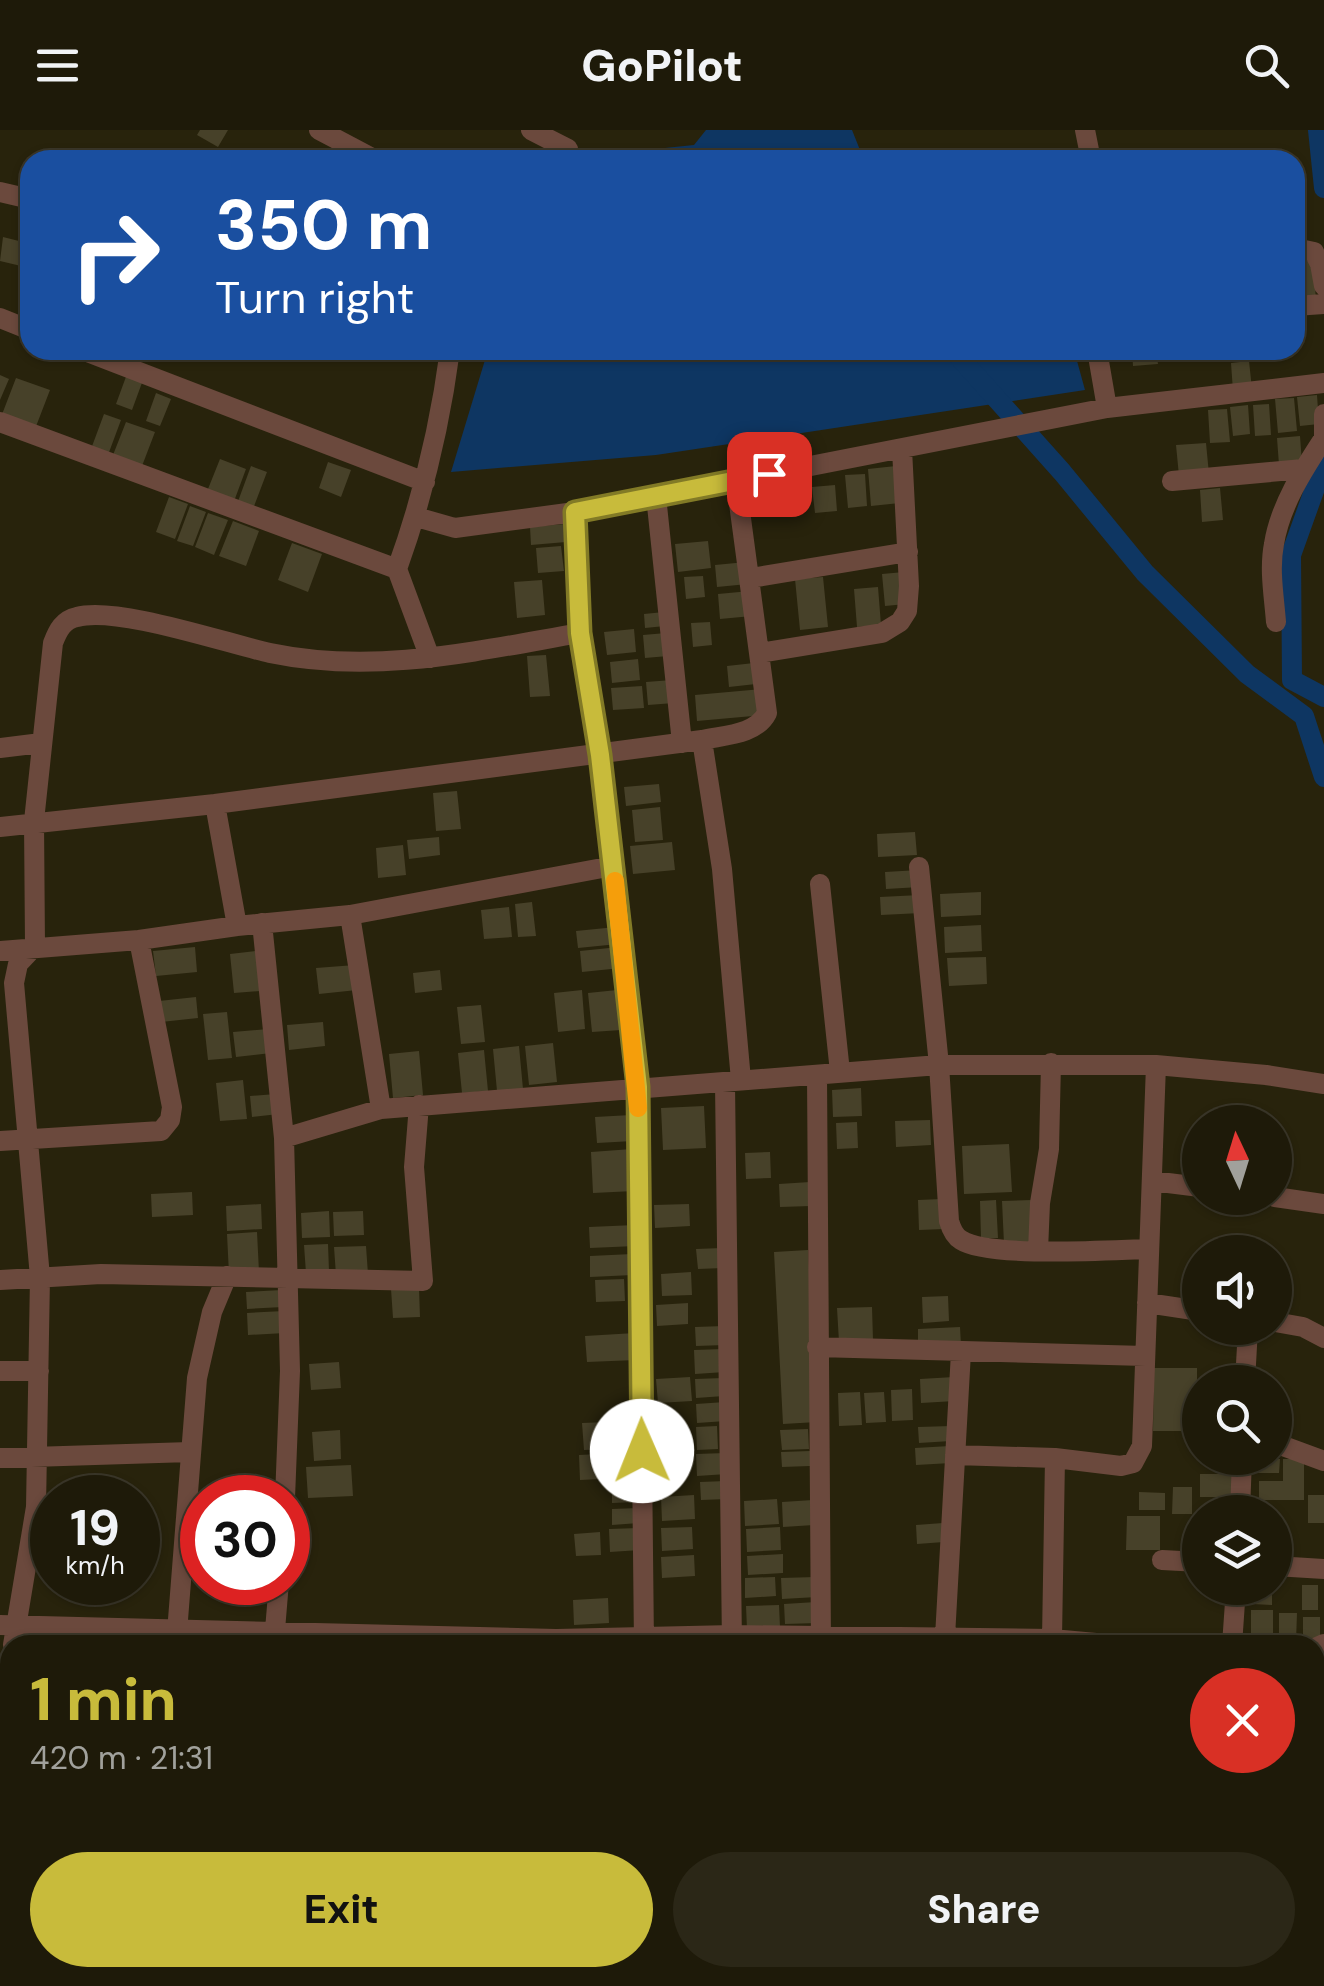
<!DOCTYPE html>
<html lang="en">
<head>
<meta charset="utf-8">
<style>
  body { margin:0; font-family:"DM Sans",sans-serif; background:#2b2717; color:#f1f3f6; height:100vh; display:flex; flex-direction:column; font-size:38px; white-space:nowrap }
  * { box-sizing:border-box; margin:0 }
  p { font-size:32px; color:#a1a19c }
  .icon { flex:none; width:55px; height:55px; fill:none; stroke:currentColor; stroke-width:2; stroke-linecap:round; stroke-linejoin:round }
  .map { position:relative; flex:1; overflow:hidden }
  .drawer { position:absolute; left:0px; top:1505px; width:1325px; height:352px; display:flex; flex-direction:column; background:#1e1a09; border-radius:30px 30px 0 0; box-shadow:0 2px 8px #0004,0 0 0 2px #3c382a }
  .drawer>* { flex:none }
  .top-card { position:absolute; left:20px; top:20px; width:1285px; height:210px; border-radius:30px; box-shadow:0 2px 8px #0004,0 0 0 2px #3c382a; background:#1a4fa0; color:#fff; overflow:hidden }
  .needle { width:65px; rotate:356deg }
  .controls { position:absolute; left:1182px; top:975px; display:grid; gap:20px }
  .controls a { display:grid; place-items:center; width:110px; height:110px; border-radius:50%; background:#1e1a09; box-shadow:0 2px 8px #0004,0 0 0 2px #3c382a; font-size:50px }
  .speed { position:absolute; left:30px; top:1345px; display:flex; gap:20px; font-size:50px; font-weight:700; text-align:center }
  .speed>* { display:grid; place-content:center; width:130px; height:130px; border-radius:50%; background:#1e1a09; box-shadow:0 2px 8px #0004,0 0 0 2px #3c382a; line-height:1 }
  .speed small { font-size:25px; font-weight:400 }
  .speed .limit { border:15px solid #d22; background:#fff; color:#111 }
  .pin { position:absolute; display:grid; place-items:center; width:85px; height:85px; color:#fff; margin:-42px; border-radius:20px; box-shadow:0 5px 15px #0006 }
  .me { position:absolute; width:110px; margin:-55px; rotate:359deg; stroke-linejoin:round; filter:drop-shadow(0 0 8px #0008) }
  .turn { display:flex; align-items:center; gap:35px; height:210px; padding:0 30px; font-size:45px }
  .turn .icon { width:130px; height:130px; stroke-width:2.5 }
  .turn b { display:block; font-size:70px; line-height:85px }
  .round { display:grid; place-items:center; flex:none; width:105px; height:105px; border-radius:52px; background:#2b2717 }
  .summary { display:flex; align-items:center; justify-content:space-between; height:170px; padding:0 30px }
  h1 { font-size:60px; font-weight:800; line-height:75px; color:#c8bb3b }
  .button { display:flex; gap:20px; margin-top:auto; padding:20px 30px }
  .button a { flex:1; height:115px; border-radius:60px; background:#c8bb3b; color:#111; font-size:40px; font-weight:800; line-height:115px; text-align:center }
  .button a+a { background:#2b2717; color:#f1f3f6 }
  header { display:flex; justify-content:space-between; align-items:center; height:130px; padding:0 30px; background:#1e1a09; font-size:45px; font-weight:800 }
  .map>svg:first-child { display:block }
</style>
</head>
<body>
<header><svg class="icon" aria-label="menu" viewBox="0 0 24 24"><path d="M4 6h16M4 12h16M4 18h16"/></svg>GoPilot<svg class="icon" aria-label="search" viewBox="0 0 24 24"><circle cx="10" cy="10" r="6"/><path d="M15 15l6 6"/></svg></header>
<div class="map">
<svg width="1324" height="1856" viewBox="0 0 1324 1856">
  <rect width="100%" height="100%" fill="#28230c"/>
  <path fill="#0e3662" d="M706 0H852L864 30H585L587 26 694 15Z
    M488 220H1074L1085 260 656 325 451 342Z
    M1324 1549V1856H319L320 1848H1315V1553Z"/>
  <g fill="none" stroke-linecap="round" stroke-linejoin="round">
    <path stroke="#0e3662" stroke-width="20" d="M1318 0 1324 58
      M953 220 1062 342 1145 443 1247 544 1304 586 1324 647
      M1324 333 1291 425 1292 550 1324 567"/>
  </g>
  <path fill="#474129" d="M200 0H228L218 17 197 5Z
    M3 107 27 113 21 136 0 131Z
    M1312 130 1316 168 1295 169V131Z
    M1132 220H1156L1158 234 1133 236Z
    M1185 220H1203V225L1185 227Z
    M1249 231 1252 259 1233 261 1231 233Z
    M127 244 143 250 132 280 116 274Z
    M0 245 9 249 0 270Z
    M16 248 50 260 35 299 1 287Z
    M156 263 171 269 160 296 146 291Z
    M1317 265 1319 294 1300 296 1297 267Z
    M1294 268 1297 301 1278 303 1275 269Z
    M1269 274 1271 305 1255 306 1253 275Z
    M1248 275 1250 304 1233 306 1230 277Z
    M1227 279 1230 312 1210 313 1208 280Z
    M104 284 121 290 108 325 91 319Z
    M126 292 155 302 142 336 113 325Z
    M1300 306 1302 333 1279 335 1277 308Z
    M1206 313 1209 344 1179 346 1176 315Z
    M220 329 246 339 233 374 206 364Z
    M328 332 351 340 341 367 319 358Z
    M251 336 267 342 253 379 237 374Z
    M896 336 900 373 871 376 868 339Z
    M865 344 867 376 848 378 845 345Z
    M835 355 837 381 815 383 812 357Z
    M1220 358 1223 390 1202 392 1200 360Z
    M169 367 188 374 175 409 156 402Z
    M190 376 206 382 193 416 177 411Z
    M208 383 228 390 214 425 195 417Z
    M233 391 259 401 246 436 219 426Z
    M565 394 566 412 531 415 530 397Z
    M708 411 711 438 678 442 675 414Z
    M292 413 322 424 308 462 278 450Z
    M561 416 564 441 538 443 536 418Z
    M746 432 748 454 717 457 715 435Z
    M904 442 906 474 885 476 882 444Z
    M703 446 705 467 686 469 684 447Z
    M823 447 828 497 800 500 795 449Z
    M542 450 545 485 517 488 514 452Z
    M878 457 881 495 857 497 854 459Z
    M750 461 752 486 720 489 718 464Z
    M664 482 665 496 645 498 644 484Z
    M710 492 712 515 693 517 691 493Z
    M634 499 636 522 607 525 604 502Z
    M666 503 668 526 645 528 643 505Z
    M546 525 550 566 530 567 527 526Z
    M638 529 640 550 612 553 610 532Z
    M754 533 756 554 729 557 727 536Z
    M672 550 674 573 648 575 646 552Z
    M642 556 644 578 613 580 611 558Z
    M762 559 765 585 697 591 695 565Z
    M659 654 661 672 626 676 624 657Z
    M457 661 461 699 436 701 433 663Z
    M660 677 663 710 635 712 632 680Z
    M915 702 917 725 878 727 877 704Z
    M439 707 440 725 409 729 407 710Z
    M672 712 675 740 633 744 630 716Z
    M403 715 406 745 378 748 376 718Z
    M919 740 920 757 886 759 885 742Z
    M981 762V785L941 787 940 764Z
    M920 765 921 783 881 785 880 767Z
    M532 772 536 806 518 807 515 774Z
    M509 777 512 807 484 809 481 780Z
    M981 795 982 821 945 823 944 797Z
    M616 797 618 814 578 818 576 801Z
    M195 817 197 842 156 846 153 821Z
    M619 817 621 838 582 842 580 821Z
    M256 821 260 861 234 863 230 824Z
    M986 827 987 854 949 856 947 828Z
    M355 835 357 860 319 864 316 838Z
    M440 840 442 860 415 863 413 843Z
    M582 860 585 899 558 902 554 863Z
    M617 860 621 900 592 902 588 863Z
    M196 867 198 888 161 892 159 871Z
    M481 875 485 912 461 914 457 877Z
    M227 882 232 928 208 930 203 884Z
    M323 892 325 916 289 920 287 895Z
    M268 899 271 923 236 927 233 902Z
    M553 913 557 952 529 955 525 916Z
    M519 916 523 959 497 961 493 919Z
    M484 920 488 961 462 963 458 923Z
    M419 921 423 965 393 968 389 924Z
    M243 950 247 989 220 991 216 953Z
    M861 958 862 986 833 987 832 960Z
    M276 964 279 984 252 987 250 966Z
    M704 976 706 1018 663 1020 661 978Z
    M631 985 633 1011 597 1013 595 987Z
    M930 990 931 1015 896 1017 895 991Z
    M857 992 858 1018 837 1019 836 993Z
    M1009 1014 1012 1062 964 1064 962 1016Z
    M632 1019 634 1061 593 1063 591 1022Z
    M770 1022 771 1048 746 1049 745 1023Z
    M810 1052 811 1076 780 1077 779 1054Z
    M192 1062 193 1085 152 1087 151 1064Z
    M942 1069 944 1099 919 1100 918 1070Z
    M996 1070 998 1108H981L980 1071Z
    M1032 1070 1034 1113 1004 1114 1002 1071Z
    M261 1074 262 1099 227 1101 226 1076Z
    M689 1074 690 1096 655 1098 654 1075Z
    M329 1081 330 1107 302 1108 301 1083Z
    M363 1081 364 1105 334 1106 333 1082Z
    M635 1095 636 1116 590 1118 589 1097Z
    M257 1102 259 1142 229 1144 227 1104Z
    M328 1114 329 1141 306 1143 304 1115Z
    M366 1116 368 1144 336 1145 334 1117Z
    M722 1118 723 1138 698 1139 696 1119Z
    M808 1120 817 1292 783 1294 774 1122Z
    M632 1124 633 1145 590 1147V1126Z
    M691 1142 692 1165 662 1166 661 1144Z
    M624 1149 625 1171 596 1172 595 1150Z
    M419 1158 420 1187 393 1188 391 1159Z
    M282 1160 283 1177 247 1179 246 1162Z
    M948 1166 949 1191 923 1193 922 1167Z
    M688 1173V1194L657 1196 656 1175Z
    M872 1177 873 1210 839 1212 837 1178Z
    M284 1181 285 1203 248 1205 247 1183Z
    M724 1196 725 1215 696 1216 695 1197Z
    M960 1197 961 1215 918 1217V1199Z
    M635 1203 636 1230 587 1232 585 1206Z
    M724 1219 725 1242 695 1244 694 1220Z
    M339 1232 341 1258 311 1260 309 1234Z
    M1154 1238H1197V1301H1153Z
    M690 1247 692 1271 658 1273 656 1249Z
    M954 1247 955 1271 921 1273 920 1249Z
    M723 1248 724 1266 696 1268 695 1249Z
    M912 1259 913 1290 892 1291 891 1260Z
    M860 1262 862 1295 839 1296 838 1263Z
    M884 1262 886 1292 866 1293 864 1263Z
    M725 1272 726 1291 697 1293 696 1274Z
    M607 1292 609 1319 584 1320 582 1293Z
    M717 1296 718 1319 697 1320 696 1297Z
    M951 1296V1311L919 1313 918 1297Z
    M808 1299 809 1319 782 1320 780 1300Z
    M340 1300 341 1329 314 1331 312 1302Z
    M950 1316 951 1333 916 1335 915 1318Z
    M810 1321V1336L782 1337 781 1322Z
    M638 1322 640 1347 580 1350 579 1325Z
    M726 1323 727 1344 697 1346 696 1324Z
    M1255 1329H1280L1279 1343H1255Z
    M1283 1329H1304V1370H1259V1351H1283Z
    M351 1335 353 1366 308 1368 306 1337Z
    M1200 1344H1235V1367H1200Z
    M726 1351 727 1369 701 1370 700 1352Z
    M634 1352 636 1372 612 1373V1353Z
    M1173 1357H1192V1384H1172Z
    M1139 1362 1165 1363V1380H1139Z
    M694 1365 695 1389 662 1391 661 1367Z
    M1308 1365H1324V1393H1308Z
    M777 1369 779 1394 745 1396 744 1371Z
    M813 1370 814 1395 783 1397 782 1372Z
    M638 1378 639 1393 612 1395V1379Z
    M1127 1386H1160V1420H1126Z
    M943 1393 944 1412 917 1414 916 1395Z
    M692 1397 693 1419 662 1421 661 1398Z
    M780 1397 781 1420 747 1422 746 1399Z
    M1190 1397H1200V1423H1190Z
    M639 1398 640 1420 610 1422 609 1399Z
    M600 1402 601 1425 576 1426 574 1404Z
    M783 1424V1443L748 1445 747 1426Z
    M694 1425 695 1446 662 1448 661 1427Z
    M775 1447 776 1466 745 1468V1448Z
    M816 1447 817 1467 782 1469 781 1448Z
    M1302 1455H1318V1480H1302Z
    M1252 1458H1272V1475L1252 1474Z
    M608 1468 609 1493 574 1495 573 1470Z
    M816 1472 818 1493 785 1494 784 1474Z
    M779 1475 780 1497 747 1499 746 1476Z
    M1251 1480H1273V1510H1251Z
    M1279 1483H1297L1296 1512H1279Z
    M1303 1487H1320V1509H1303Z"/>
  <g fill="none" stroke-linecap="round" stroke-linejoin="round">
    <path stroke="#6b493d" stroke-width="20" d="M319 0 376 30
      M531 0 568 19
      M1085 0 1091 30
      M0 62 30 69
      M1295 118 1314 122 1320 134 1324 156
      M1295 176 1324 174
      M0 188 30 200
      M82 220 425 352
      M1097 220 1107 278
      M1324 284V309
      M0 292 397 439
      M1172 351 1303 339
      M656 366 682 613
      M416 387 455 398 575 382
      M751 448 908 422
      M1276 492C1274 466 1269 439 1274 414 1280 376 1303 340 1324 308
      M759 523 882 503 900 492 907 481 909 456 902 319
      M430 528 397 439C423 367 440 296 450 220
      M702 610C724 605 756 605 767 583L736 351
      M0 618 41 613
      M0 697 215 674
      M613 736 350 785 237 796 215 674 702 610 722 739 741 950
      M919 737 939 935 949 1091C951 1098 954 1106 961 1110 989 1128 1110 1120 1148 1119
      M820 754 840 942
      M350 785 381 979 939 935H1156L1266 945 1324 954
      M262 793 284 1008 290 1241 285 1368
      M0 821 139 810
      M817 946 821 1515
      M725 954 732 1515
      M284 1008 381 979
      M0 1011 161 1001 170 990 172 977 139 810 237 796
      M1152 1051 1200 1057
      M1275 1067 1324 1074
      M1038 1121 1040 1073 1049 1019 1051 933
      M0 1150 101 1144 423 1151 414 1037 419 975
      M1147 1173 1200 1181
      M1275 1192 1303 1197 1324 1208
      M817 1217 1145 1226
      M0 1241H39
      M1245 1252 1248 1198
      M1275 1313 1324 1331
      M955 1325 1055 1328
      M0 1328 190 1322
      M1240 1382 1242 1328
      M1162 1430 1200 1432
      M1275 1436 1324 1439
      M0 1495 556 1509 733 1505 1052 1509 1118 1515
      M275 1500 279 1452
      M945 1507 961 1222
      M1052 1509 1055 1328 1121 1336 1133 1333 1142 1316 1156 935
      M13 1515 36 1377 40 1147 14 853 18 834 35 816 34 691 53 513C58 500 63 490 77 487 117 476 225 513 270 523 375 545 476 521 580 503
      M176 1515 197 1248 212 1182 227 1146
      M644 1515 638 957 600 625 580 503 575 382 1107 278 1324 253
      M1232 1515 1236 1458
      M1315 1518 1324 1514
      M0 1662 10 1546"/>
  </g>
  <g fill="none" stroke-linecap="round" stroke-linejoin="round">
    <g stroke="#827a26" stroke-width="25">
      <path id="route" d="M642 1321 638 957 600 625 580 503 575 382 769 344"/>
    </g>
    <use href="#route" stroke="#c8bb3b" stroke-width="18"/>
    <path stroke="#f59e0b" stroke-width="18" d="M615 751 638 978"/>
  </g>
</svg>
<div class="controls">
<a><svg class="needle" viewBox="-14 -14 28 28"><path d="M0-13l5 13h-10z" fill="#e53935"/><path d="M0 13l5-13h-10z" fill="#a1a19c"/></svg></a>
<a><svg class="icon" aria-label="sound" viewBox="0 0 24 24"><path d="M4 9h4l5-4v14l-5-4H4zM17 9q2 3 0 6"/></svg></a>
<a><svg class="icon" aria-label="search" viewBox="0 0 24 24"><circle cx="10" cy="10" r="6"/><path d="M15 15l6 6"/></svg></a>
<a><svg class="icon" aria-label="layers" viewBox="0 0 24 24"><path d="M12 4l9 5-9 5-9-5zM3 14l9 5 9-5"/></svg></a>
</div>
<div class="speed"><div>19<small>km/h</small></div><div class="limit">30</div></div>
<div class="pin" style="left:769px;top:344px;background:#d93025"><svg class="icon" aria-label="arrive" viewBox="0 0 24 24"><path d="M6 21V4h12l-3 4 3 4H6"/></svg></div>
<svg class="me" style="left:642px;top:1321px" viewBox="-20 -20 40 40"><circle r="19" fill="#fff"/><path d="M0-13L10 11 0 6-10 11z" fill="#c8bb3b"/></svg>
<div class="top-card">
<div class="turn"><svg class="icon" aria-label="right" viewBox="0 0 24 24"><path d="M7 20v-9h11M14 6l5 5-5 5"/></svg><div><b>350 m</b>Turn right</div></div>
</div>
<section class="drawer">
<div class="summary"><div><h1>1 min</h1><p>420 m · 21:31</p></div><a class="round" style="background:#d93025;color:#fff"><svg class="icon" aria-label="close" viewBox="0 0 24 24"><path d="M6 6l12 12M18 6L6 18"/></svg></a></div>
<div class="button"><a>Exit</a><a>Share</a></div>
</section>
</div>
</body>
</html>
